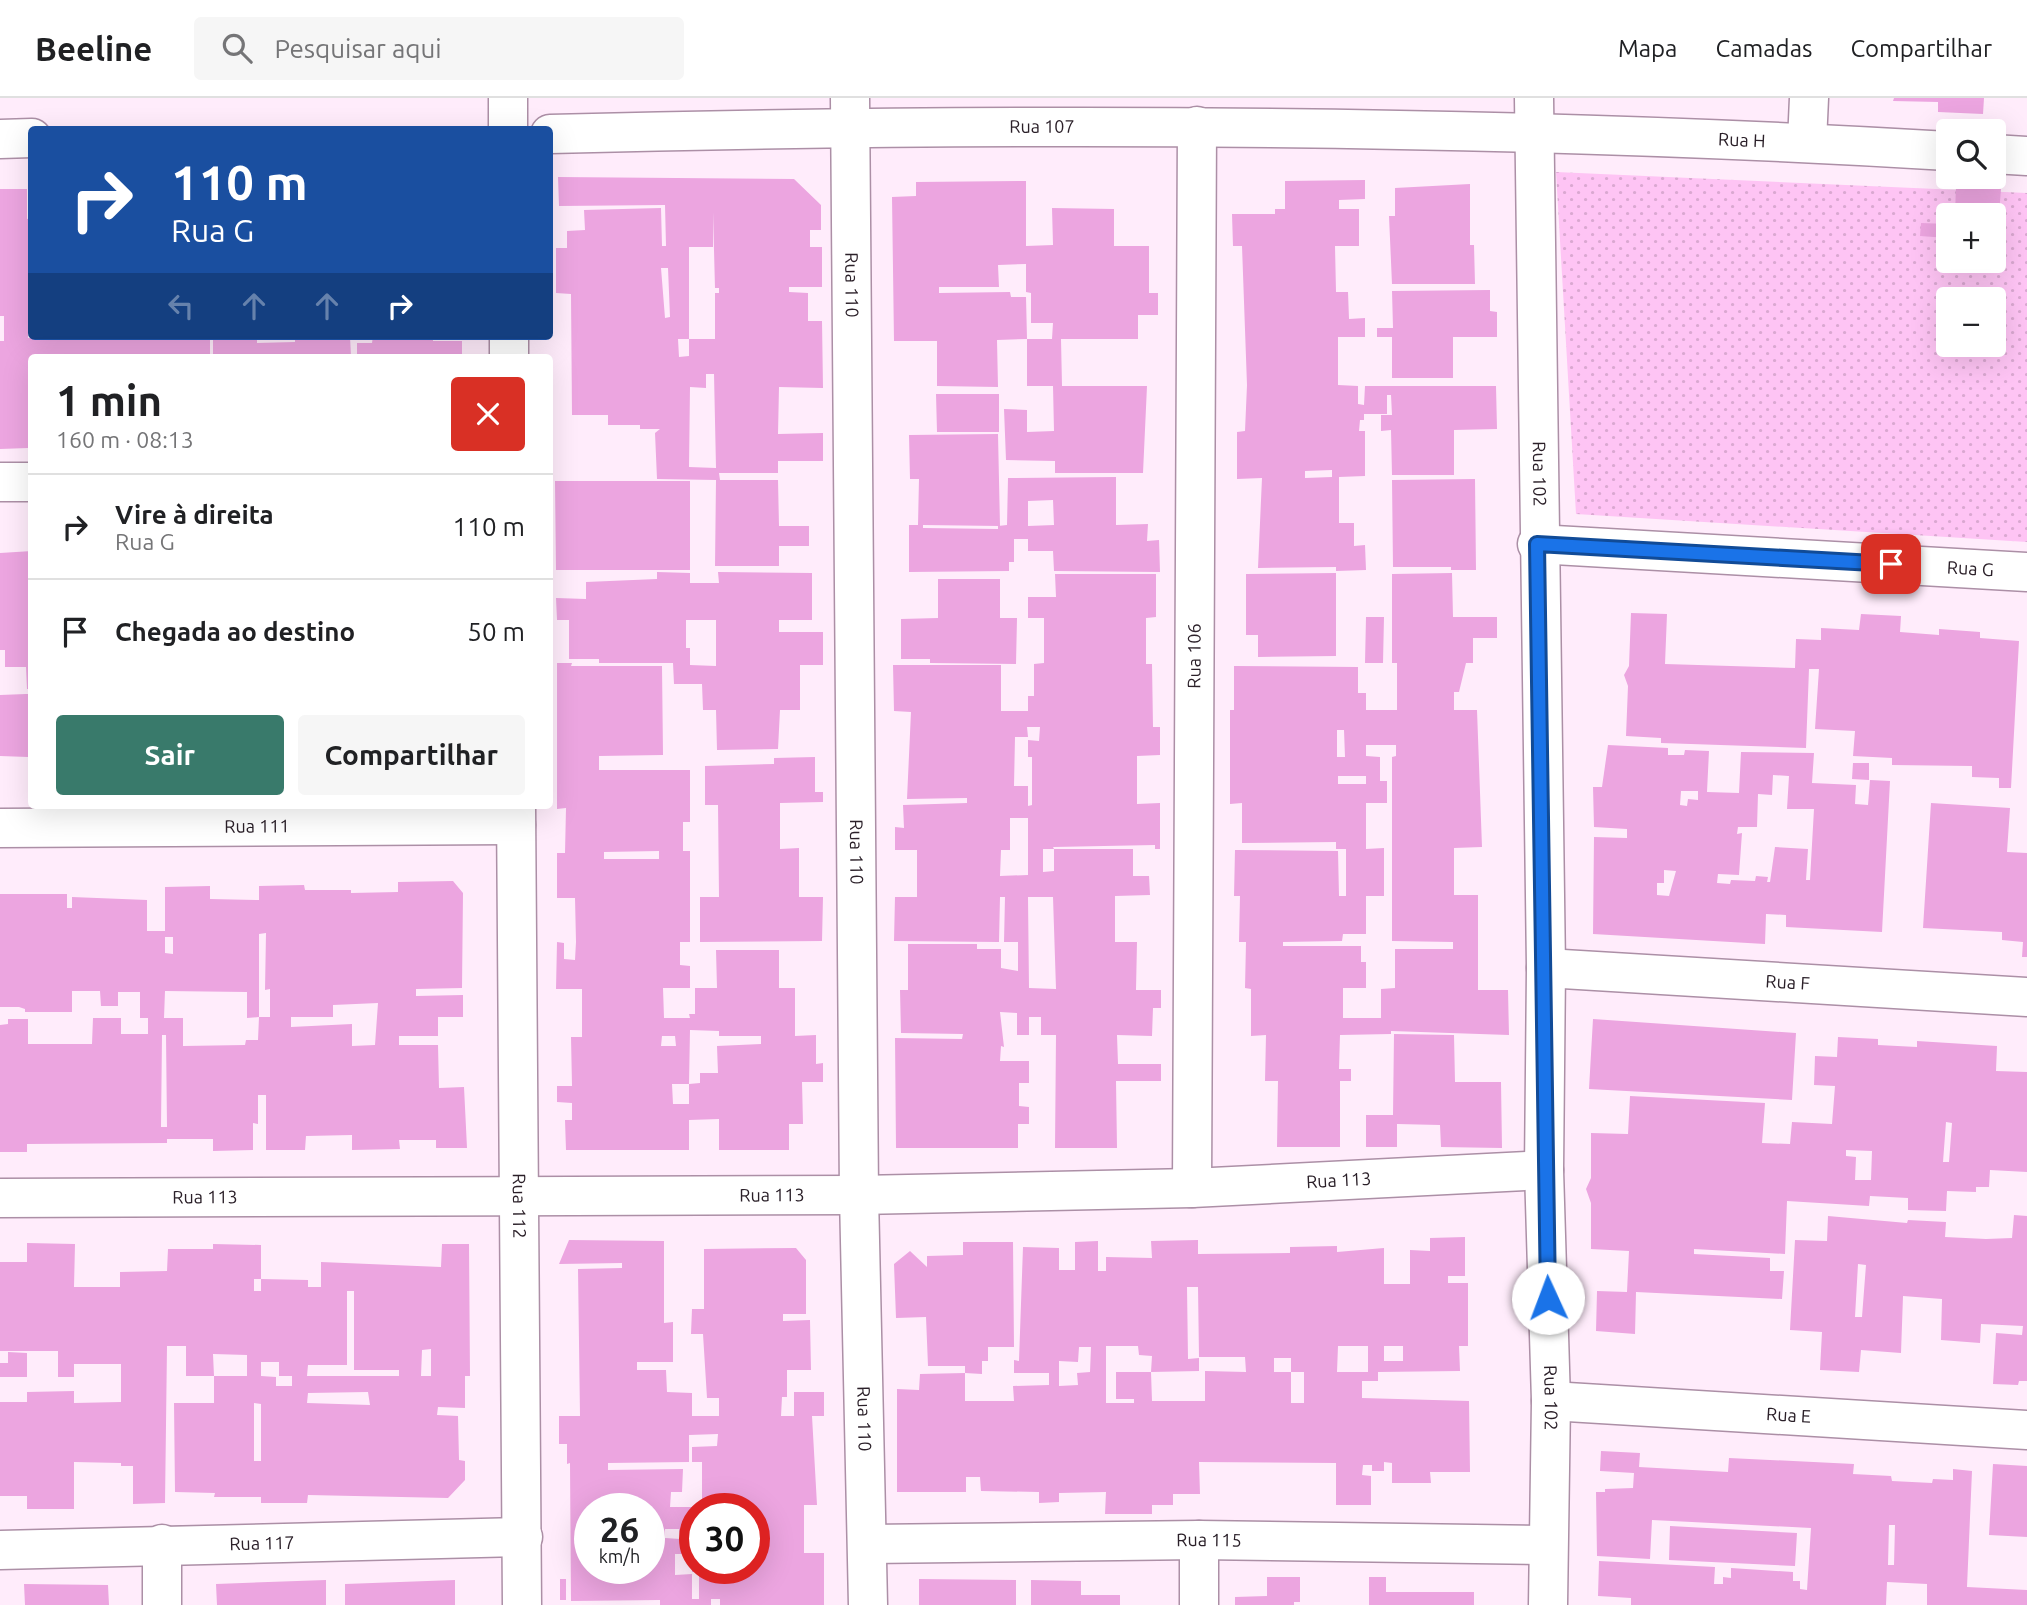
<!DOCTYPE html>
<html lang="pt">
<head>
<meta charset="utf-8">
<style>
  body { margin:0; font-family:Ubuntu,sans-serif; background:#f6f6f6; color:#202124; height:100vh; display:flex; flex-direction:column; font-size:26px; white-space:nowrap }
  * { box-sizing:border-box; margin:0 }
  p { font-size:23px; color:#757577 }
  .icon { flex:none; width:38px; height:38px; fill:none; stroke:currentColor; stroke-width:2; stroke-linecap:round; stroke-linejoin:round }
  .map { position:relative; flex:1; overflow:hidden }
  .drawer { position:absolute; left:28px; top:256px; width:525px; height:455px; display:flex; flex-direction:column; background:#fff; border-radius:7px; box-shadow:0 7px 28px #0002 }
  .drawer>* { flex:none }
  .banner { position:absolute; left:28px; top:28px; width:525px; height:214px; border-radius:7px; box-shadow:0 7px 28px #0002; background:#1a4fa0; color:#fff; overflow:hidden }
  .controls { position:absolute; left:1936px; top:21px; display:grid; gap:14px }
  .controls a { display:grid; place-items:center; width:70px; height:70px; border-radius:7px; background:#fff; box-shadow:0 7px 28px #0002; font-size:35px }
  .speed { position:absolute; left:574px; top:1395px; display:flex; gap:14px; font-size:35px; font-weight:700; text-align:center }
  .speed>* { display:grid; place-content:center; width:91px; height:91px; border-radius:50%; background:#fff; box-shadow:0 7px 28px #0002; line-height:1 }
  .speed small { font-size:18px; font-weight:400 }
  .speed .limit { border:10px solid #d22; background:#fff; color:#111 }
  .pin { position:absolute; display:grid; place-items:center; width:60px; height:60px; color:#fff; margin:-30px; border-radius:14px; box-shadow:0 4px 10px #0006 }
  .me { position:absolute; width:77px; margin:-38px; rotate:358deg; stroke-linejoin:round; filter:drop-shadow(0 0 5px #0008) }
  .turn { display:flex; align-items:center; gap:24px; height:147px; padding:0 28px; font-size:32px }
  .turn .icon { width:91px; height:91px; stroke-width:2.5 }
  .turn b { display:block; font-size:49px; line-height:60px }
  .lanes { display:flex; align-items:center; height:66px; padding:0 28px; background:#0003; justify-content:center; gap:35px; direction:ltr }
  .lanes .off { opacity:.35 }
  .round { display:grid; place-items:center; flex:none; width:74px; height:74px; border-radius:7px; background:#f6f6f6 }
  .overview { display:flex; align-items:center; justify-content:space-between; height:119px; padding:0 28px }
  h1 { font-size:42px; font-weight:600; line-height:52px }
  .primary-button { display:flex; gap:14px; margin-top:auto; padding:14px 28px }
  .primary-button a { flex:1; height:80px; border-radius:7px; background:#397a6b; color:#fff; font-size:28px; font-weight:600; line-height:80px; text-align:center }
  .primary-button a+a { background:#f6f6f6; color:#202124 }
  ul { padding:0; list-style:none }
  li { display:flex; align-items:center; gap:21px; height:105px; padding:0 28px; border-top:2px solid #e0e0e0 }
  li div { flex:1 }
  li b { display:block; font-size:26px }
  li em { font-style:normal }
  header { display:flex; align-items:center; gap:42px; box-sizing:border-box; height:98px; padding:0 35px; background:#fff; border-bottom:2px solid #e0e0e0 }
  header strong { font-size:33px }
  nav { display:flex; gap:38px; margin-inline-start:auto; font-size:24px }
  .search { width:490px; height:63px; background:#f6f6f6; display:flex; align-items:center; gap:18px; box-sizing:border-box; padding:0 24px; border-radius:7px; color:#757577; font-size:26px }
  .map>svg:first-child { display:block }
</style>
</head>
<body>
<header>
<strong>Beeline</strong>
<div class="search"><svg class="icon" aria-label="search" viewBox="0 0 24 24"><circle cx="10" cy="10" r="6"/><path d="M15 15l6 6"/></svg>Pesquisar aqui</div>
<nav><a>Mapa</a><a>Camadas</a><a>Compartilhar</a></nav>
</header>
<div class="map">
<svg width="2027" height="1507" viewBox="0 0 2027 1507">
  <defs>
    <pattern id="grass-dots" width="8" height="8" patternUnits="userSpaceOnUse" patternTransform="scale(1.75)"><rect width="8" height="8" fill="#fec4f4"/><path d="M2 2h.1M6 6h.1" fill="none" stroke="#daa8d1" stroke-width="1.8" stroke-linecap="round"/></pattern>
  </defs>
  <rect width="100%" height="100%" fill="#ffecfb"/>
  <path fill="url(#grass-dots)" fill-rule="evenodd" d="M1556 74 2027 95V444L1576 416ZM1948 117H1993V163H1948ZM1948 201H1993V247H1948Z"/>
  <path fill="#eca5e0" fill-rule="evenodd" d="M1894 0H1984L1983 16 1938 14V4L1893 3Z
    M558 79 794 81 821 107V132H810V149H822V189H789V194L808 195V223H822L823 290 779 289 778 336 823 335V363H778V375H719L720 382H778L779 428H809V448H779V468H715L716 382 657 381 655 335 660 331H640V327H608V317H572L571 196 556 195V150H567V133L585 132 584 112 661 110 662 148H666L665 107 559 108ZM713 114 715 190H719V195H715V241H689V149H713ZM661 170H668L670 219 665 220ZM678 241H689V258L679 259ZM706 276H714L716 370 689 369 690 289 706 290Z
    M1365 82V101L1339 102V111H1359V148H1335L1336 194H1348L1349 221 1365 220V239H1338V287L1358 288V306L1364 307 1365 288H1496L1497 331 1454 332V377H1392L1391 332 1381 333V317H1392L1391 297H1387V316H1364V322H1360L1359 333H1365V378L1339 379V425H1354V448L1365 447 1366 472 1336 473V469L1258 470 1262 380 1237 381V334L1245 333 1247 287 1242 148H1233L1232 116H1275V111H1285V83ZM1332 372V379L1305 380V373Z
    M1026 83V148L1053 147 1052 110 1114 111V148H1149V195H1158V217H1138V241H1061L1062 288H1147L1143 375H1055V363L1006 362 1004 311 1027 312V334L1054 333 1053 288H1027V241H1052L1053 225H1031V195L1026 194V166L998 167 999 189H939V195L1010 194 1011 199H1026L1027 241 997 242 998 289 937 288V243H894L892 99 916 98V84Z
    M1470 86V147H1474L1475 186H1392L1389 118H1395V90Z
    M1956 88 2001 91 1997 142H1993V117H1955Z
    M0 91H27V121L32 120V227H28V240L210 238V259H32V337H28V350L0 351V243H4V218H0Z
    M1921 125 1948 126V140L1920 138Z
    M1490 192V213L1497 214V239H1453V280H1392V239H1377V230H1393L1392 193Z
    M213 238H257V245L295 244V238H350L351 259H213Z
    M373 238H433V243H462V259H357V245H372Z
    M936 296H999V334H937Z
    M998 336 1000 428 923 427V430L998 431V428L1007 427 1008 380 1116 379V427L1148 426 1147 443 1159 442 1160 474 1054 473 1053 453H1028V441H1014V464H1009V473L909 474V427H918L919 381H910L909 337ZM1053 402 1054 427 1028 428V403Z
    M1475 381 1476 472H1451V469H1393L1392 382Z
    M555 383H690V472H556Z
    M32 453V591H27L26 569H5V552H0V455Z
    M657 474 690 475V485H719L718 474 812 475V522H779V534H823V567H800V612H780L778 651 717 652 716 612H703L702 586H674L673 565H599V561H569V522H557L556 500 586 501V484L657 481ZM686 522H716V568L690 567V550H686Z
    M1336 475V558L1258 559V537H1246V476Z
    M1452 475 1453 519H1497V540H1473V565H1466L1459 594H1454V612H1477L1482 749 1454 750V797H1478V892H1508L1509 937 1391 933V936L1340 937 1339 971H1351V983H1340V1049H1277L1278 983H1265L1266 937 1251 938V891L1245 890 1246 844H1239L1240 798H1234L1235 752 1338 753 1339 798H1346V751H1336V744L1242 745V705L1230 706V612H1234V568L1358 569V595H1366V612H1397V565H1392V476ZM1337 632H1344L1345 659H1337ZM1366 647H1396V658L1392 659V843L1453 844V851H1395V890L1381 891V920H1343V890H1366V864H1361V848H1283V844L1342 843 1343 836H1366V798H1384V750L1366 751V705H1387V683H1380V659L1366 658ZM1338 678H1366V686H1338Z
    M1055 476H1156V519L1146 520V566H1152L1153 629H1160V657L1137 658V706L1160 705V751H1155V747L1053 749 1054 751H1133V778H1149L1150 797 1115 798V844H1137L1136 892H1161V910H1153L1152 938 1117 937 1118 966H1161V983H1116L1117 1050H1055L1056 937H1041V919H1029V937H1017V915L1000 914 1004 949 1001 948 1000 963H1029V985H1019V1008L1029 1009V1026H1018V1050H896L895 940 962 941 963 936 901 935 900 892H908V846H977V851H1001V870L1018 873V844H1004L1005 799H1000L999 844 894 843 895 799H917V752H895V729L904 730 903 707 967 705V700L907 701 911 614 894 613 893 567H1001V613H1028V598H1034V566L1044 565V520H1028V499H1056ZM1027 629H1040L1039 643 1028 642V659H1032V707L1028 708V688H1014L1015 639H1028ZM1010 720H1028V777L1000 778 1001 752H1010ZM1043 751H1054V773L1043 774ZM1028 799H1053L1056 891 1029 890Z
    M938 481H1000V520H1017L1016 566 930 565V561H901V521L938 520Z
    M1631 515 1667 516 1665 566 1795 570 1796 541 1821 542V530L1859 532 1861 516 1901 518 1900 534 1939 537V531L1980 534V540L2019 543 2011 690H1999V680L1972 679V668L1892 667V660L1853 658 1855 633 1815 631 1819 571H1809L1806 650 1661 645V640L1626 638 1628 588 1624 577 1629 568Z
    M1366 519H1384L1383 565H1365Z
    M557 565H572L571 568H662L663 657 599 658V672H690V724H683V753H690V844H680V867L690 868V890H663L664 920H690L689 916H695V890H717L716 852H779V890H795V938L816 937V966L823 965V984H802L803 1026H789V1052H719V1021L689 1022V1052H566L565 1022H572V1005L557 1004V988H572L571 939H582V891H556L557 844 564 845V861L575 862 576 844 575 800H557V755H565L566 710 557 711ZM659 753V761H604V754ZM690 932 719 933V938H761V946L717 948 718 975H700V985L689 986V1006H673L672 986H689ZM662 938H675L676 948H661Z
    M26 596H32V697H28V659L0 658V597Z
    M1608 647 1668 650V657H1684L1685 652 1709 653 1707 694 1739 695 1741 654 1814 655 1812 685 1856 687 1855 706 1868 707 1870 682 1890 683 1882 834 1786 829V817L1766 816 1765 846 1593 836 1594 739 1627 740V731L1594 729 1593 689H1602ZM1773 677 1789 678 1787 711H1814L1810 782H1806L1808 751 1775 749 1770 784H1767L1768 779 1756 778 1755 783 1731 782 1730 786 1717 785 1718 776 1739 777 1742 735 1737 736 1738 729H1757L1758 696 1772 697ZM1681 693H1698V702L1688 701 1687 708 1680 707ZM1664 772 1676 773 1669 798 1657 797V785H1664Z
    M815 659V694H823V704L780 705V751L799 750V799H823L822 843 700 844V799H719L718 707H705V668L774 666V660Z
    M1853 665H1869V682L1852 681Z
    M1931 705 2010 710 2007 754 2027 755V859H2022L2023 844 2002 842V834L1923 830Z
    M453 783 463 795 462 890 416 891V898L463 897V919H438V938H399V947H438L439 990 464 989 467 1050H436V1042H399L400 1051 352 1052V1037L306 1038 305 1052H266V997H258V1026L253 1025V1052L213 1053V1041H167V1045L27 1046V1054H0V927L8 926V921H28V946H92L93 920H121V936H148V920H140V894H118V908H101L100 893H72V914H25V911L19 909H0V796H67V810H72V799L147 802V833H165V789L210 788V801L259 802V788L304 787 305 792H351V795L398 794V784ZM266 835 265 892 270 891V919H259L258 942H246L245 947 183 948V920H164L165 893 247 894V920L259 919V836ZM165 839H173V856L165 855ZM378 905 375 947 352 948V926L291 929V919H333V907ZM162 937H166L167 1029H161Z
    M1593 921 1796 935 1792 1002 1589 991Z
    M1394 936 1454 937 1455 984H1501L1502 1050 1441 1049 1440 1027 1397 1026V1049H1366V1017H1393Z
    M1838 939 1878 941V947L1917 949V943L1997 948 1996 973 2027 974V1074L1990 1072 1989 1089H1976V1094L1947 1093 1946 1113 1908 1112V1100L1870 1098 1869 1108 1787 1103 1785 1156 1694 1151V1156L1770 1160V1173H1784L1782 1201 1636 1194 1635 1236 1596 1233 1597 1193 1627 1194 1629 1153 1591 1151V1105L1586 1091 1591 1080V1035L1628 1036 1630 998 1765 1005 1762 1045 1790 1046 1792 1024 1832 1026 1835 988 1814 987 1815 958 1837 959ZM1946 1024 1952 1025 1949 1064H1943ZM1846 1052 1872 1053 1871 1082H1855L1856 1059 1846 1058Z
    M2014 1117 2027 1118V1283H2019L2018 1287 1993 1286 1996 1235 2022 1237 2023 1228 1981 1226 1980 1245 1941 1242 1942 1201 1903 1198 1901 1255 1861 1252 1859 1274 1820 1272 1822 1234 1790 1232 1795 1142 1827 1143 1828 1118 1907 1125 1908 1122 1946 1124 1945 1139 1986 1141 2012 1140ZM1858 1166 1866 1167 1862 1219H1855Z
    M1465 1139V1178H1448V1185H1468V1248H1459L1460 1273 1378 1274V1283H1362V1300L1469 1303 1470 1374H1430L1431 1385H1392V1365L1384 1364V1373H1372V1367H1363L1362 1377 1371 1378V1407H1336V1365L1199 1364 1200 1396H1173V1407H1152V1416H1105L1106 1394 1059 1395V1404L1039 1405V1394L981 1393 980 1379H966V1394H897V1291L919 1292 920 1276 965 1275V1303H1014L1013 1288 1049 1287V1275H1014V1262L1019 1263 1023 1149 1059 1150V1172H1075V1144L1098 1143V1173H1106V1159L1152 1160 1151 1143 1198 1142V1156L1290 1155V1149L1337 1148V1154L1384 1150V1186H1410V1152L1430 1153V1140ZM1187 1189H1198L1199 1259H1245L1246 1274 1205 1273V1303H1152L1151 1274H1116V1301H1134V1305H1106V1248H1138L1139 1257 1152 1258 1151 1274 1199 1273V1260L1188 1261ZM1338 1248H1368V1274H1337ZM1384 1248H1403V1263H1384ZM1079 1249H1091L1090 1274 1077 1275 1078 1287 1059 1288V1263L1078 1264ZM1274 1260H1291V1274H1304V1305H1291V1274H1274Z
    M569 1142 664 1143V1225L673 1224V1264H637V1272H666L667 1294 692 1295V1318H719V1300H707L703 1236H691L692 1211H704V1151L796 1150 806 1162V1216H783V1223L810 1222 811 1272H787V1299H782L781 1318H794V1294H824V1318H812L817 1407H804V1455H824V1507H720V1501H711V1507H660V1502L571 1503 570 1365 567 1366V1346H559V1318H580L578 1171 622 1170V1165L559 1166ZM718 1336 717 1348 692 1349V1364H702V1410H754V1470H695V1409H670L671 1394H682L683 1371 608 1372V1365L689 1364V1337ZM590 1410H649V1470H590ZM665 1431H679L680 1441 665 1440ZM675 1456H692V1474H699V1501H692V1476L675 1477Z
    M963 1144H1013L1014 1249H988V1263H982V1276L965 1275V1268H928L926 1219 896 1220 894 1166 910 1153 927 1169V1158L963 1157Z
    M27 1145 75 1146 74 1189H120V1174L167 1173 168 1151H213V1146L261 1147V1181H254V1193H261V1181L308 1182V1189H321V1164L441 1169 442 1146H469L470 1278H465V1310L438 1309 437 1317 458 1318 459 1362 465 1363V1382L448 1400 308 1397 307 1405H261V1399H214L215 1395 175 1394 174 1305H214V1278H247V1257L213 1256 214 1278H186V1248H167L165 1405 133 1406V1368H121V1365L74 1364V1411H27V1398H0V1304H27V1294L74 1293V1305L121 1304V1266H74V1279H58V1253H0V1164H27ZM347 1193H354V1272H399V1278H307L308 1267H347ZM431 1251V1278H421L422 1252ZM261 1264H279V1278H292V1288H276V1279L261 1278ZM368 1294 370 1307 307 1305 308 1295ZM254 1305 261 1306V1363H254Z
    M8 1254 27 1255V1279H0V1265H8Z
    M1601 1353 1640 1355 1639 1369 1728 1374 1729 1360 1854 1366 1853 1376 1891 1378 1892 1383 1932 1385 1933 1381 1953 1382V1371L1972 1373 1967 1489 2027 1492V1507H1927V1486L1887 1484 1886 1507H1631V1500L1598 1498 1599 1463 1715 1469 1714 1486H1723V1479L1731 1480V1470L1793 1474V1483H1800V1491L1807 1492 1811 1430 1652 1422 1650 1461 1597 1458 1596 1394H1605V1391L1633 1390 1634 1375 1600 1373ZM1889 1427H1895L1894 1467H1888Z
    M1993 1366 2027 1368V1439L1989 1437Z
    M1670 1428 1797 1435 1795 1468 1669 1462Z
    M1267 1479H1300V1504H1294V1507H1235V1499L1267 1498Z
    M1369 1479H1386V1494H1474V1507H1369Z
    M560 1481H566V1502H560Z
    M919 1481 1016 1482V1507H919Z
    M326 1482V1507H217L216 1486Z
    M455 1482V1507H345V1486Z
    M1031 1482 1081 1483V1497H1120V1507H1031Z
    M24 1486 108 1487 109 1507H25Z"/>
  <g fill="none" stroke-linecap="round" stroke-linejoin="round">
    <g stroke="#ac8fa6" stroke-width="41">
      <g id="minor">
        <path d="M508 0V32"/>
        <path id="s1" d="M850 0 859 1097 868 1507"/>
        <path id="s2" d="M1534 0 1546 870 1544 1072 1551 1303 1548 1507"/>
        <path id="s3" d="M550 36C1015 24 1483 25 1948 53"/>
        <path d="M0 41 32 40"/>
        <path d="M1807 44 1809 0"/>
        <path d="M1993 56 2027 58"/>
        <path d="M509 238V259"/>
        <path d="M0 384H32"/>
        <path id="s4" d="M1537 446 2027 474"/>
        <path id="s5" d="M516 707 522 1507"/>
        <path id="s6" d="M0 730 516 727"/>
        <path id="s7" d="M1546 870 2027 899"/>
        <path id="s8" d="M1192 1090 1197 28"/>
        <path id="s9" d="M0 1100 859 1097 1192 1090 1544 1072"/>
        <path id="s10" d="M1551 1303 2027 1332"/>
        <path id="s11" d="M869 1446 1199 1442 1547 1447"/>
        <path id="s12" d="M0 1452 523 1439"/>
        <path d="M162 1507V1446"/>
        <path d="M1199 1507V1442"/>
      </g>
    </g>
    <use href="#minor" stroke="#fff" stroke-width="38"/>
  </g>
  <g fill="none" stroke-linecap="round" stroke-linejoin="round">
    <g stroke="#114b97" stroke-width="18">
      <path id="route" d="M1548 1200 1537 446 1891 466"/>
    </g>
    <use href="#route" stroke="#1a73e8" stroke-width="12"/>
  </g>
  <g text-anchor="middle" stroke-width="5" stroke-linejoin="round" paint-order="stroke">
    <g font-size="18" fill="#2b2029" stroke="#ffecfb">
      <text dy="6" stroke="none"><textPath href="#s3" startOffset="492">Rua 107</textPath></text>
      <text dy="6" stroke="none"><textPath href="#s3" startOffset="1192">Rua H</textPath></text>
      <text dy="6" stroke="none"><textPath href="#s1" startOffset="187">Rua 110</textPath></text>
      <text dy="6" stroke="none"><textPath href="#s2" startOffset="376">Rua 102</textPath></text>
      <text dy="6" stroke="none"><textPath href="#s4" startOffset="434">Rua G</textPath></text>
      <text dy="6" stroke="none"><textPath href="#s8" startOffset="532">Rua 106</textPath></text>
      <text dy="6" stroke="none"><textPath href="#s6" startOffset="257">Rua 111</textPath></text>
      <text dy="6" stroke="none"><textPath href="#s1" startOffset="754">Rua 110</textPath></text>
      <text dy="6" stroke="none"><textPath href="#s7" startOffset="242">Rua F</textPath></text>
      <text dy="6" stroke="none"><textPath href="#s9" startOffset="1339">Rua 113</textPath></text>
      <text dy="6" stroke="none"><textPath href="#s9" startOffset="772">Rua 113</textPath></text>
      <text dy="6" stroke="none"><textPath href="#s9" startOffset="205">Rua 113</textPath></text>
      <text dy="6" stroke="none"><textPath href="#s5" startOffset="401">Rua 112</textPath></text>
      <text dy="6" stroke="none"><textPath href="#s2" startOffset="1300">Rua 102</textPath></text>
      <text dy="6" stroke="none"><textPath href="#s10" startOffset="238">Rua E</textPath></text>
      <text dy="6" stroke="none"><textPath href="#s1" startOffset="1321">Rua 110</textPath></text>
      <text dy="6" stroke="none"><textPath href="#s11" startOffset="340">Rua 115</textPath></text>
      <text dy="6" stroke="none"><textPath href="#s12" startOffset="262">Rua 117</textPath></text>
    </g>
  </g>
</svg>
<div class="controls">
<a><svg class="icon" aria-label="search" viewBox="0 0 24 24"><circle cx="10" cy="10" r="6"/><path d="M15 15l6 6"/></svg></a>
<a>+</a>
<a>−</a>
</div>
<div class="speed"><div>26<small>km/h</small></div><div class="limit">30</div></div>
<div class="pin" style="left:1891px;top:466px;background:#d93025"><svg class="icon" aria-label="arrive" viewBox="0 0 24 24"><path d="M6 21V4h12l-3 4 3 4H6"/></svg></div>
<svg class="me" style="left:1548px;top:1200px" viewBox="-20 -20 40 40"><circle r="19" fill="#fff"/><path d="M0-13L10 11 0 6-10 11z" fill="#1a73e8"/></svg>
<div class="banner">
<div class="turn"><svg class="icon" aria-label="right" viewBox="0 0 24 24"><path d="M7 20v-9h11M14 6l5 5-5 5"/></svg><div><b>110 m</b>Rua G</div></div>
<div class="lanes"><svg class="icon off" aria-label="left" viewBox="0 0 24 24"><path d="M17 20v-9H6M10 6l-5 5 5 5"/></svg><svg class="icon off" aria-label="ahead" viewBox="0 0 24 24"><path d="M12 20V5M6 11l6-6 6 6"/></svg><svg class="icon off" aria-label="ahead" viewBox="0 0 24 24"><path d="M12 20V5M6 11l6-6 6 6"/></svg><svg class="icon" aria-label="right" viewBox="0 0 24 24"><path d="M7 20v-9h11M14 6l5 5-5 5"/></svg></div>
</div>
<section class="drawer">
<div class="overview"><div><h1>1 min</h1><p>160 m · 08:13</p></div><a class="round" style="background:#d93025;color:#fff"><svg class="icon" aria-label="close" viewBox="0 0 24 24"><path d="M6 6l12 12M18 6L6 18"/></svg></a></div>
<ul>
<li><svg class="icon" aria-label="right" viewBox="0 0 24 24"><path d="M7 20v-9h11M14 6l5 5-5 5"/></svg><div><b>Vire à direita</b><p>Rua G</p></div><em>110 m</em></li>
<li><svg class="icon" aria-label="arrive" viewBox="0 0 24 24"><path d="M6 21V4h12l-3 4 3 4H6"/></svg><div><b>Chegada ao destino</b></div><em>50 m</em></li>
</ul>
<div class="primary-button"><a>Sair</a><a>Compartilhar</a></div>
</section>
</div>
</body>
</html>
